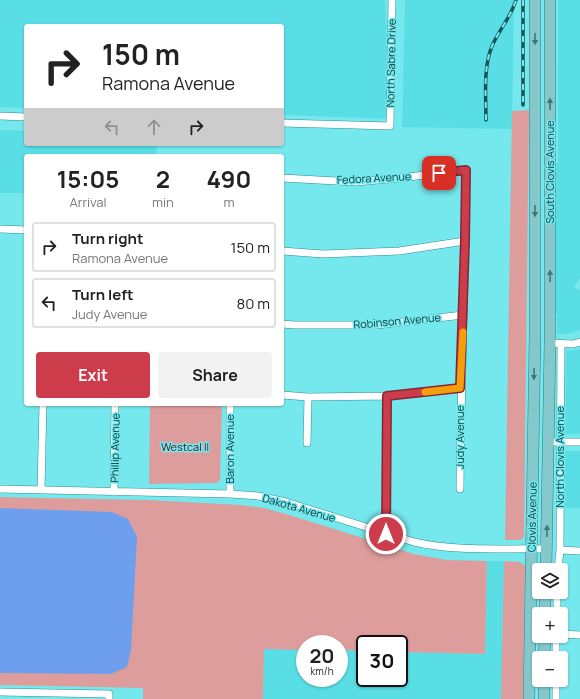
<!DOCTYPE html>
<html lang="en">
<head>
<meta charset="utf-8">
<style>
  body { margin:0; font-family:Manrope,sans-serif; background:#f2f2f2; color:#222; height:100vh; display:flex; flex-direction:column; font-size:15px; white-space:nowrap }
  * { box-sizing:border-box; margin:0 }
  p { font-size:13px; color:#767676 }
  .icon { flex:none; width:22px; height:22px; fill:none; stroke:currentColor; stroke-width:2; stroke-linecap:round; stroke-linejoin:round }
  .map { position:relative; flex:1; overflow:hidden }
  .details { position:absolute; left:24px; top:154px; width:260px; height:252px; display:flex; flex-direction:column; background:#fff; border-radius:4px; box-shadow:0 1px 3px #0004 }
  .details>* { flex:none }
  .guide { position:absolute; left:24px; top:24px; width:260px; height:122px; border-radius:4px; box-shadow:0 1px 3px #0004; background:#fff; color:#222; overflow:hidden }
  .tools { position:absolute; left:532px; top:563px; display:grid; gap:8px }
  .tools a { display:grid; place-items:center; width:36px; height:36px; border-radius:4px; background:#fff; box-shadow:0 1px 3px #0004; font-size:20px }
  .speed { position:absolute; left:296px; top:635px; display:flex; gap:8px; font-size:20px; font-weight:700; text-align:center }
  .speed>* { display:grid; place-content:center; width:52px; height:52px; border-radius:50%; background:#fff; box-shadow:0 1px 3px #0004; line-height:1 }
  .speed small { font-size:10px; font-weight:400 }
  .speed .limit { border:2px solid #111; border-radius:6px; background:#fff; color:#111 }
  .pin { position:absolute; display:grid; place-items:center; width:34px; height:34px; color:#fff; margin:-17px; border-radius:8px; box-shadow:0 2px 6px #0006 }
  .me { position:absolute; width:44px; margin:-22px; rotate:0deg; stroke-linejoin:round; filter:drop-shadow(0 0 3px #0008) }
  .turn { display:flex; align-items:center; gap:14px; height:84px; padding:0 12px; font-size:18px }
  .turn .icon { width:52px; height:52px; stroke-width:2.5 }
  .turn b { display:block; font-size:28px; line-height:34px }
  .lanes { display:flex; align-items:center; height:38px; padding:0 12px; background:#0003; justify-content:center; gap:20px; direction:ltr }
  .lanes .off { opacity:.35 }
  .eta { display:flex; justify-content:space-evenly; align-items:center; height:68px; text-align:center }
  .eta b { font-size:24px; font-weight:700; line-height:28px }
  .cta { display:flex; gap:8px; margin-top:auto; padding:8px 12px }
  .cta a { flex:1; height:46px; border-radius:4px; background:#cc3c4b; color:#fff; font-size:16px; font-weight:700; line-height:46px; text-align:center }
  .cta a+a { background:#f2f2f2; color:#222 }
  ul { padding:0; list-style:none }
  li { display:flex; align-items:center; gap:12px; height:50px; margin:0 8px 6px; padding:0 4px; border:2px solid #e0e0e0; border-radius:4px }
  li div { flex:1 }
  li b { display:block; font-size:15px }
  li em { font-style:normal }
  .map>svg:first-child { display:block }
</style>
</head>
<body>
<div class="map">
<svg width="580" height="699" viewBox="0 0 580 699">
  <rect width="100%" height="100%" fill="#75e8ee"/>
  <path fill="#59dee5" d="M0 0H385L390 119 282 115V26H26V108L0 107Z
    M405 0H514L512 129 402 127Z
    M558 0H580V278L574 287 580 291V330L568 334H557V313L550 325 553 163H558Z
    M0 130 26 131V144H157L156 156H26V193H0Z
    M580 349V434H565L566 351Z
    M565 451H580V508H564Z
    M487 561H504L501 699H263L264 649 305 650V678H339V650L365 651V678H399V652L485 654Z"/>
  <path fill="#dd9d9d" d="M529 110 524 537 520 540H505L512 111Z
    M150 404H222L220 480 217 483 149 484Z
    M0 497 148 500 241 505 264 508 286 514 414 554 447 560 487 561 485 654 399 652V644H365V651L339 650V644H305V650L264 649 263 699H143V688L0 685Z
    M504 561 520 562 525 566 523 699H501Z"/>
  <path fill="#6e9fee" d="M0 508 112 512 128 519 137 537 131 650 127 667 111 674 0 673Z"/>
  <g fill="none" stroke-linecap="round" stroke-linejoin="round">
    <g stroke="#308b8f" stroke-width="8">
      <path id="street" d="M0 116 26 117
        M282 123 390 126 392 0
        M282 178 355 182 400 178 466 170C465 276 461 382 460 489
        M0 229 26 230
        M282 251 323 254 399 251 465 241
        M282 324 295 325H377L463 315
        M550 343 573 344 580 342
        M282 395 308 397 387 396 461 388
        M548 442H580
        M307 443 308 397
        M0 489 230 494 258 496 286 502 414 542C457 552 503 548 546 549
        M41 490 43 404
        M114 492 115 404
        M230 494V404
        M386 534 387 396
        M560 550 580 551
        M558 570 560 550 561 344
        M557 614V592
        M561 634 580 635
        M556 658V636
        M0 692 109 694V699
        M556 699V680"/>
    </g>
    <g stroke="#258185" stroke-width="12">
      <path id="primary" d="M546 570 550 343V0
        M545 614V592
        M544 658 545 636
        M529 699 535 335V0
        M544 699V680"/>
    </g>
    <use href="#street" stroke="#fff" stroke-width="7"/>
    <use href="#primary" stroke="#84c8cb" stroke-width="11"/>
    <g stroke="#185557" stroke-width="3.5">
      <path id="rail" d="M523 0V105
        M486 120C486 96 483 68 492 46 499 30 511 17 516 0"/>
    </g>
    <use href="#rail" stroke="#75e8ee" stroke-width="2" stroke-dasharray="6" stroke-linecap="butt"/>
  </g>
  <defs><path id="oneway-solid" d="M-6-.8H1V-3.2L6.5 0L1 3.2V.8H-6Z"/></defs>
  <g fill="#3c7779">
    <use href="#oneway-solid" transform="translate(535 39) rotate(90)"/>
    <use href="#oneway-solid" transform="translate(550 104) rotate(-90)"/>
    <use href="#oneway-solid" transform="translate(535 211) rotate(90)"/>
    <use href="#oneway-solid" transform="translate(550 276) rotate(-90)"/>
    <use href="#oneway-solid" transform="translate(534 374) rotate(91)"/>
    <use href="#oneway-solid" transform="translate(547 531) rotate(-89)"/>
  </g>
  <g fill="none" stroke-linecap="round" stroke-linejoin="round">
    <g stroke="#852731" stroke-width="10">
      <path id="route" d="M386 534 387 396 460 388 465 241 466 170 439 173"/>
    </g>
    <use href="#route" stroke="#cc3c4b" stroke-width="7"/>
    <path stroke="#f59e0b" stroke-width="7" d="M425 392 460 388 463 332"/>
  </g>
  <g text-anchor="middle" stroke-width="3" stroke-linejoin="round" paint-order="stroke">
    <g font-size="11" fill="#0c4143" stroke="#75e8ee">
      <text transform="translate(391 63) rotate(-89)" y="4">North Sabre Drive</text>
      <text transform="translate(550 172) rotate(-90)" y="4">South Clovis Avenue</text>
      <text transform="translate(374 178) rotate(-3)" y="4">Fedora Avenue</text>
      <text transform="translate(397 321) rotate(-5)" y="4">Robinson Avenue</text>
      <text transform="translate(460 437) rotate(-90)" y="4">Judy Avenue</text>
      <text transform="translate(115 448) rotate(-89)" y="4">Phillip Avenue</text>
      <text transform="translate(230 449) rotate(-90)" y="4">Baron Avenue</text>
      <text transform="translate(560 457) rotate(-90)" y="4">North Clovis Avenue</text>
      <text transform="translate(299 508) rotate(16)" y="4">Dakota Avenue</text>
      <text transform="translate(532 517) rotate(-89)" y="4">Clovis Avenue</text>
    </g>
    <g font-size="11" fill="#500f17" stroke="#75e8ee">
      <text x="185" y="451">Westcal II</text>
    </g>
  </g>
</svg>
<div class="tools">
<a><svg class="icon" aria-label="layers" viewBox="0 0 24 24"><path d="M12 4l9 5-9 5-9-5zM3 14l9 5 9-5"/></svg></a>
<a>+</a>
<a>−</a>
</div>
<div class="speed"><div>20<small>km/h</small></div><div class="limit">30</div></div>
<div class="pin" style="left:439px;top:173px;background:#d93025"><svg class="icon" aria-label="arrive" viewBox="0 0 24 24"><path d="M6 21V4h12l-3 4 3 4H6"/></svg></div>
<svg class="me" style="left:386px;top:534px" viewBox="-20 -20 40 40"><circle r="17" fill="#cc3c4b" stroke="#fff" stroke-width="3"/><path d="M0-11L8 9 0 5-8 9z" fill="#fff"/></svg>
<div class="guide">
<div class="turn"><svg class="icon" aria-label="right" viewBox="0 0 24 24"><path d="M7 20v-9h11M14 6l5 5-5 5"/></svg><div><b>150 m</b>Ramona Avenue</div></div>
<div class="lanes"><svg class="icon off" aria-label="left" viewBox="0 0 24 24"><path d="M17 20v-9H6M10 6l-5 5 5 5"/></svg><svg class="icon off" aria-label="ahead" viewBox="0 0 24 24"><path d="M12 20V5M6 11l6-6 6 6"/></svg><svg class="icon" aria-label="right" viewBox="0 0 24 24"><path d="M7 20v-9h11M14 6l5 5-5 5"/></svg></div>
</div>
<section class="details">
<div class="eta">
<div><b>15:05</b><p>Arrival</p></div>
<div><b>2</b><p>min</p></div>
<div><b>490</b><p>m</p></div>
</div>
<ul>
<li><svg class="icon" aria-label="right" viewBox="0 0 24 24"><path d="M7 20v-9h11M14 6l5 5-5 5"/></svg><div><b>Turn right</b><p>Ramona Avenue</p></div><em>150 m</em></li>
<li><svg class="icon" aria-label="left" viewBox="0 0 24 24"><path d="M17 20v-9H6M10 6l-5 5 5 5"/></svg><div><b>Turn left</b><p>Judy Avenue</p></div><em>80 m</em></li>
</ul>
<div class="cta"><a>Exit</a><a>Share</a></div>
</section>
</div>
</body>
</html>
